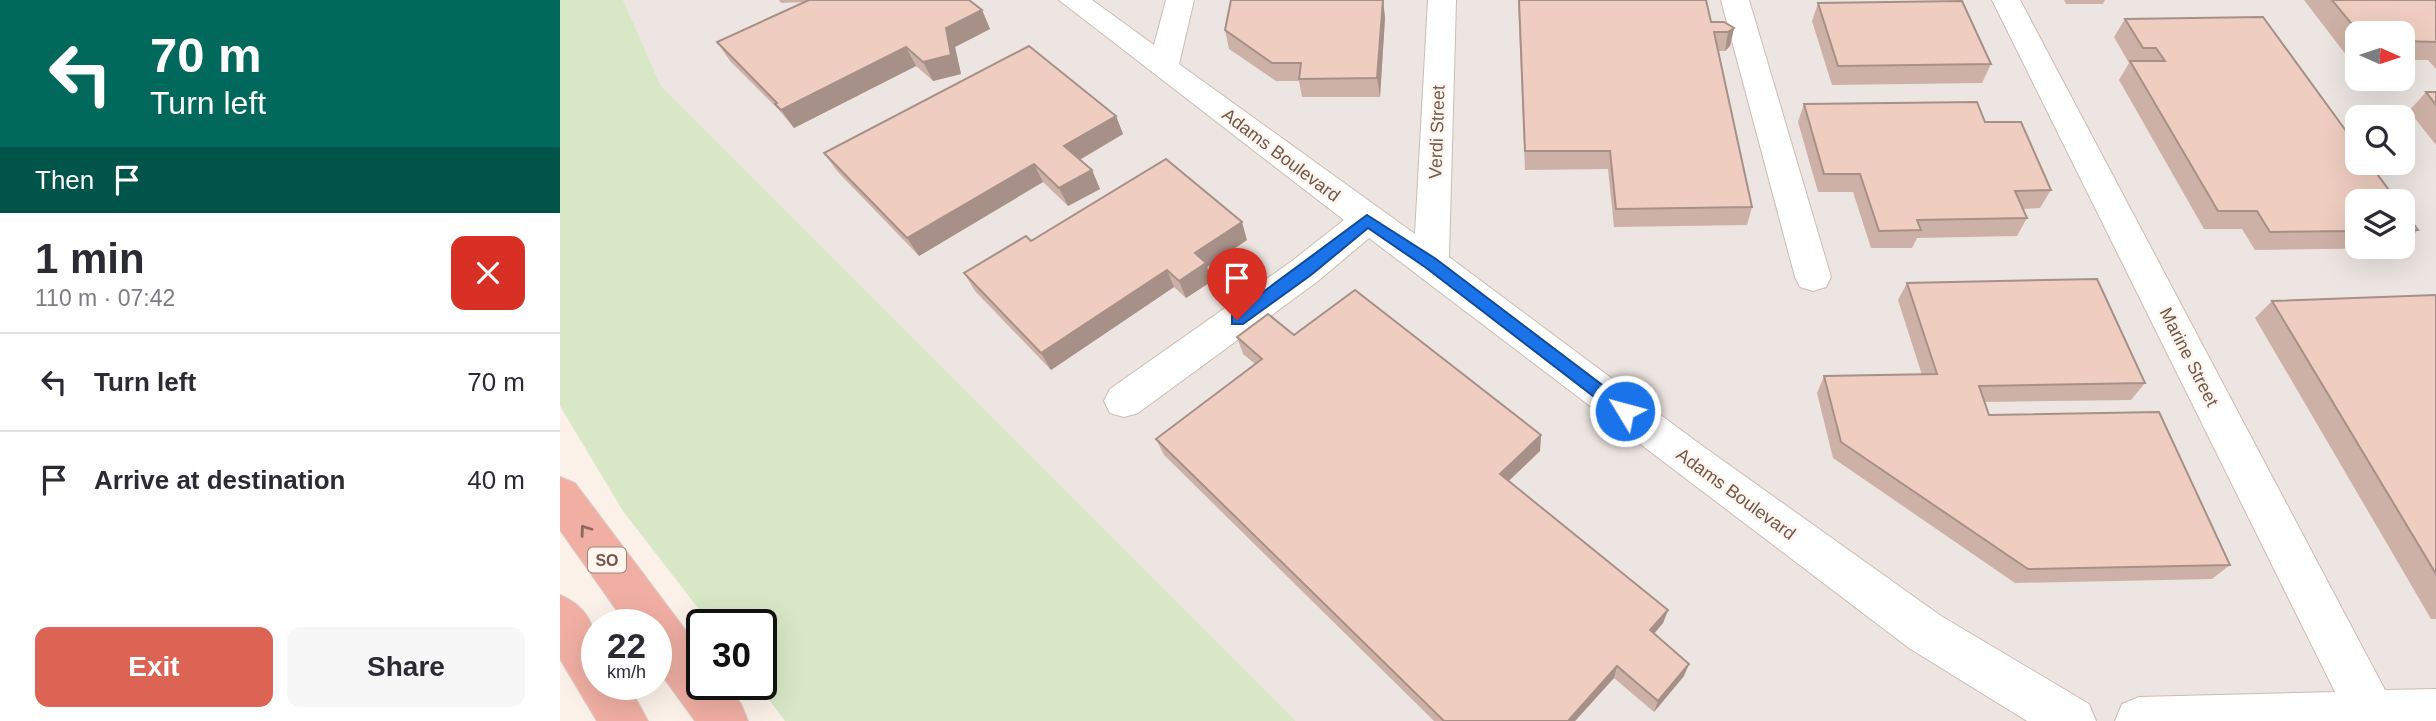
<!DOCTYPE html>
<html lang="en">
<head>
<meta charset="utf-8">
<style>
  body { margin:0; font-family:Helvetica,sans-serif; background:#f7f7f7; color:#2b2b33; height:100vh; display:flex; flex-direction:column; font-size:26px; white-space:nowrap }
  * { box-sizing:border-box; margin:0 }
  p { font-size:23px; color:#7c7c81 }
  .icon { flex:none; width:38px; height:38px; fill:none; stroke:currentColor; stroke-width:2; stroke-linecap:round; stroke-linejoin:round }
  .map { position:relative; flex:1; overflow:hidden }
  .drawer { display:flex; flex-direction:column; background:#fff; width:560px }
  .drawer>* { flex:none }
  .hud { background:#00695c; color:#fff; overflow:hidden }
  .needle { width:46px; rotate:93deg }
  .fabs { position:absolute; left:1785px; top:21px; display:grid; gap:14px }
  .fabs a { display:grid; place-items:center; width:70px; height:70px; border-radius:14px; background:#fff; box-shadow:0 7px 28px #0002; font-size:35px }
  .speed { position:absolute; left:21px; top:609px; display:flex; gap:14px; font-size:35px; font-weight:700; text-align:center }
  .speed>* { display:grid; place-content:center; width:91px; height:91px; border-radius:50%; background:#fff; box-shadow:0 7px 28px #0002; line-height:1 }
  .speed small { font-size:18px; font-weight:400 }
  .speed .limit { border:4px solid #111; border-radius:10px; background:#fff; color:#111 }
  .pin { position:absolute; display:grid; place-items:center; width:60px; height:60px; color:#fff; margin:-72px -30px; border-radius:50% 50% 50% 0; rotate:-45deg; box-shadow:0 0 7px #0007 }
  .pin .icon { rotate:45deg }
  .me { position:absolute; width:77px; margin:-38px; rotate:307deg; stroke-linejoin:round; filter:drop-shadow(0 0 5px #0008) }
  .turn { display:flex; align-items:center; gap:24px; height:147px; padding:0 35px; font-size:32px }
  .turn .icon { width:91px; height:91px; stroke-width:2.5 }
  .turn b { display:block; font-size:49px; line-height:60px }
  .then { display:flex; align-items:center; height:66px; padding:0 35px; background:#0003; gap:14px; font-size:26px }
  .round { display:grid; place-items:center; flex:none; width:74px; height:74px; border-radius:14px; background:#f7f7f7 }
  .head { display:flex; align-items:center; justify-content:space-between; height:119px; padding:0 35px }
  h1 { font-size:42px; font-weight:800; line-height:52px }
  .cta { display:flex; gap:14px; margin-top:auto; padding:14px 35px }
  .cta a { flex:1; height:80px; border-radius:14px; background:#dd6455; color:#fff; font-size:28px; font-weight:800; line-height:80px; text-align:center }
  .cta a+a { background:#f7f7f7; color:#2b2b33 }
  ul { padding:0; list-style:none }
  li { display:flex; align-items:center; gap:21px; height:98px; padding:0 35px; border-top:2px solid #e1e1e2 }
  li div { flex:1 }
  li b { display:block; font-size:26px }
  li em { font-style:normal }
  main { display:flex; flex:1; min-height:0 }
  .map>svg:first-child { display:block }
</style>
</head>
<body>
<main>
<section class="drawer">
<div class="hud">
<div class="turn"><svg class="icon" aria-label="left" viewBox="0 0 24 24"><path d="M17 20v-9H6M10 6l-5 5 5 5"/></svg><div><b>70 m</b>Turn left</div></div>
<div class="then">Then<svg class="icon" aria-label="arrive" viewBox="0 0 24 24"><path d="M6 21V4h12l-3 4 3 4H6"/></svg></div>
</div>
<div class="head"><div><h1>1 min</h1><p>110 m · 07:42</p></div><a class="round" style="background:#d93025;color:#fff"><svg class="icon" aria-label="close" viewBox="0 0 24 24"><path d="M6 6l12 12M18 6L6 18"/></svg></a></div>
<ul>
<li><svg class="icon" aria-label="left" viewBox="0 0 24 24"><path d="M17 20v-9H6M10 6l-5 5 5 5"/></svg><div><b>Turn left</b></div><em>70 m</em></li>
<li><svg class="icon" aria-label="arrive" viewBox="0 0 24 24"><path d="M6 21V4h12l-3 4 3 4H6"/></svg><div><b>Arrive at destination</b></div><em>40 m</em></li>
</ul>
<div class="cta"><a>Exit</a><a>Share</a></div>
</section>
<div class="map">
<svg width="1876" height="721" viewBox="0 0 1876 721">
  <rect width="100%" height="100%" fill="#fbf1e8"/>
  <path fill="#ece5e1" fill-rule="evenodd" d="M63 0H1876V721H736L101 86ZM1797 33H1843V79H1797ZM1797 117H1843V163H1797ZM1797 201H1843V247H1797Z"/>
  <path fill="#d8e8c7" d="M0 0H63L101 86 736 721H225L197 684H201V625H151L63 511 0 406Z"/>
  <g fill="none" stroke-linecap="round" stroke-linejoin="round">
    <g stroke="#cebbb1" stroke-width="2">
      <path id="minor" d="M499 0H532L594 45 606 0H634L619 64 855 234 868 0H896L889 257 1137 442 1381 616 1529 704 1536 721H1467L1349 648 809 238 758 281 578 413 564 417 550 413 544 401 550 389 732 261 784 220Z
        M1161 0H1189L1271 277 1266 287 1253 291 1240 287 1235 277Z
        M1432 0H1460L1825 690 1876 689V721H1555L1562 704 1579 697 1775 692Z"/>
    </g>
    <g stroke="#d8d0cd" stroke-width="2">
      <path id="highway" d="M0 477 15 483 142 652V684H166L181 704 188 721H135L96 667V625H67L0 530Z
        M0 595C41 612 37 647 37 684H68L88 721H37L0 659Z"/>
    </g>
    <use href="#minor" fill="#fff" fill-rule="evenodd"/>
    <use href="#highway" fill="#f1afa3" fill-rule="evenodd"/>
  </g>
  <path fill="#ceb1a6" d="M219 0H247V1L422 10 430 29 395 47 401 74 373 81 356 66 234 128 219 110 170 61 157 42 244 2 221 3Z
    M823 0 825 18 820 97H742L739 81H716L669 49 665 30Z
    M958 0H1146L1151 22 1174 28 1170 46 1165 51H1158L1192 207 1187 225 1054 227 1048 169 965 170Z
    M1504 0H1545L1543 4H1506Z
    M1744 0H1876V69L1868 60H1843V33H1797V60H1790Z
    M1258 3 1431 64 1422 83 1272 85 1252 21Z
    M1565 19 1797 201V247H1841L1840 248 1695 250 1682 229H1644L1559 80 1569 63 1554 37Z
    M1866 92H1876V145L1849 111Z
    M1244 104 1425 122 1491 190 1480 208 1463 209 1467 218 1457 236 1357 238 1352 248H1311L1293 192H1258L1238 122Z
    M556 116 563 134 520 160 532 170 540 189 508 206 483 182 359 256 277 171 264 153Z
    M1843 209 1858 230 1843 245Z
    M687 240 647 267 652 281 626 298 614 287 491 370 415 291 404 273 471 241Z
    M1347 283 1585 383 1571 400 1424 402 1429 415 1670 565 1652 579 1455 583 1273 458 1257 393 1264 376 1362 375 1338 300Z
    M1876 295V619H1871L1695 318 1712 301Z
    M734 335 981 435 980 451 949 481 1108 610 1103 623 1094 634 1124 676 1094 712 1054 678 1015 721H874L604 455 596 439 695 364 683 354 677 337Z"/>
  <path fill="#a79087" d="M823 0 825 18 820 97 817 78Z
    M422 10 430 29 395 47 401 74 373 81 363 62 386 28Z
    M1174 28 1170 46 1165 51 1168 32Z
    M346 47 356 66 234 128 221 110Z
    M556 116 563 134 512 164 504 146Z
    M474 164 483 182 359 256 347 238Z
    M532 170 540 189 508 206 499 188Z
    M682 222 687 240 647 267 652 281 626 298 619 281 635 253Z
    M607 270 614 287 491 370 481 353Z
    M981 435 980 451 940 489V474Z
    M1108 610 1103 623 1086 643 1090 630Z
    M1129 664 1124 676 1094 712 1098 701Z
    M1057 666 1054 678 1015 721H1008Z"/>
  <path fill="#efcec1" stroke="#a79087" stroke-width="2" d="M249 0H409L422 10 386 28 391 55 363 62 346 47 221 110 215 104 217 103 157 42Z
    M671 0H823L817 78 739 79 741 63H712L665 30Z
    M959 0H1146L1151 22H1164L1174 28 1168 32H1154L1192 207 1056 209 1050 151H965Z
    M1772 0H1876V42L1843 41V33H1799Z
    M1402 1 1431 64 1278 66 1258 3Z
    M1703 17 1797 146V163H1809L1837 201H1797V231L1710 232 1697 211H1658L1570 61H1605L1596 48H1583L1565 19Z
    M469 46 556 116 504 146 532 170 499 188 474 164 347 238 264 153Z
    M1866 92H1876V105Z
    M1417 102 1425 122H1461L1491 190 1455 191 1467 218 1357 220 1361 230 1319 231 1300 174H1264L1244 104Z
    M606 159 682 222 635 253 646 263 619 281 607 270 481 353 404 273 466 236 471 241Z
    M1843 209 1858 230H1843Z
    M1537 279 1585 383 1419 386 1429 415 1599 412 1670 565 1468 569 1281 442 1264 376 1377 374 1347 283Z
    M795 290 981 435 940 474 1108 610 1090 630 1129 664 1098 701 1057 666 1008 721H884L596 439 702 359 677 337 708 314 734 335Z
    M1876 295V574L1712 301Z"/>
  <defs><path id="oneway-chevron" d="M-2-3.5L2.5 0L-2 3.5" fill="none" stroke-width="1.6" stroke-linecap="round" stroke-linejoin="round" transform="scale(1.75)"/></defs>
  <use stroke="#8c695e" href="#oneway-chevron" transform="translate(25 530) rotate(-126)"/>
  <path fill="#1a73e8" stroke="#114b97" stroke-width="2" d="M807 215 876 259 1070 406V416H1059L865 267 808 228 751 275 683 324H672V315Z"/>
  <g text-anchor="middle" stroke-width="5" stroke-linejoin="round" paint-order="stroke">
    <rect fill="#fef6ee" stroke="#9d877d" stroke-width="2" x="28" y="547.5" width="38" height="25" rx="5"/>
    <g font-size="16" font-weight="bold" fill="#73574d">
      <text x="47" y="566">SO</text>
    </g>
    <g font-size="18" fill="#73574d" stroke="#fef6ee">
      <text transform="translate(877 132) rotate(-88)" y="6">Verdi Street</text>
      <text transform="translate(721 155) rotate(37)" y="6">Adams Boulevard</text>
      <text transform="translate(1629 357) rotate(63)" y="6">Marine Street</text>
      <text transform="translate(1176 494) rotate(36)" y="6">Adams Boulevard</text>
    </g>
  </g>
</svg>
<div class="fabs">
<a><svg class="needle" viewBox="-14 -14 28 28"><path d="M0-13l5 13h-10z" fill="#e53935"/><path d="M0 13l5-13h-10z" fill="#7c7c81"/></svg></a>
<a><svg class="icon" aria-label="search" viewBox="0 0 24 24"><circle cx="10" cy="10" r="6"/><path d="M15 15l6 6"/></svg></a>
<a><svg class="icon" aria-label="layers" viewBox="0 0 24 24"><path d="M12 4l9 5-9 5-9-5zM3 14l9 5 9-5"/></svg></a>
</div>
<div class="speed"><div>22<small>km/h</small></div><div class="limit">30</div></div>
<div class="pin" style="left:677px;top:320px;background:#d93025"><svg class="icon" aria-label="arrive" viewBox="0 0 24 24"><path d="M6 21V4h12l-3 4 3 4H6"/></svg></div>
<svg class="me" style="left:1065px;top:411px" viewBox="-20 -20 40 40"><circle r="17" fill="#1a73e8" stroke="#fff" stroke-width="3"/><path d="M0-11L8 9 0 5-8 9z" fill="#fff"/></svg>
</div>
</main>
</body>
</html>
